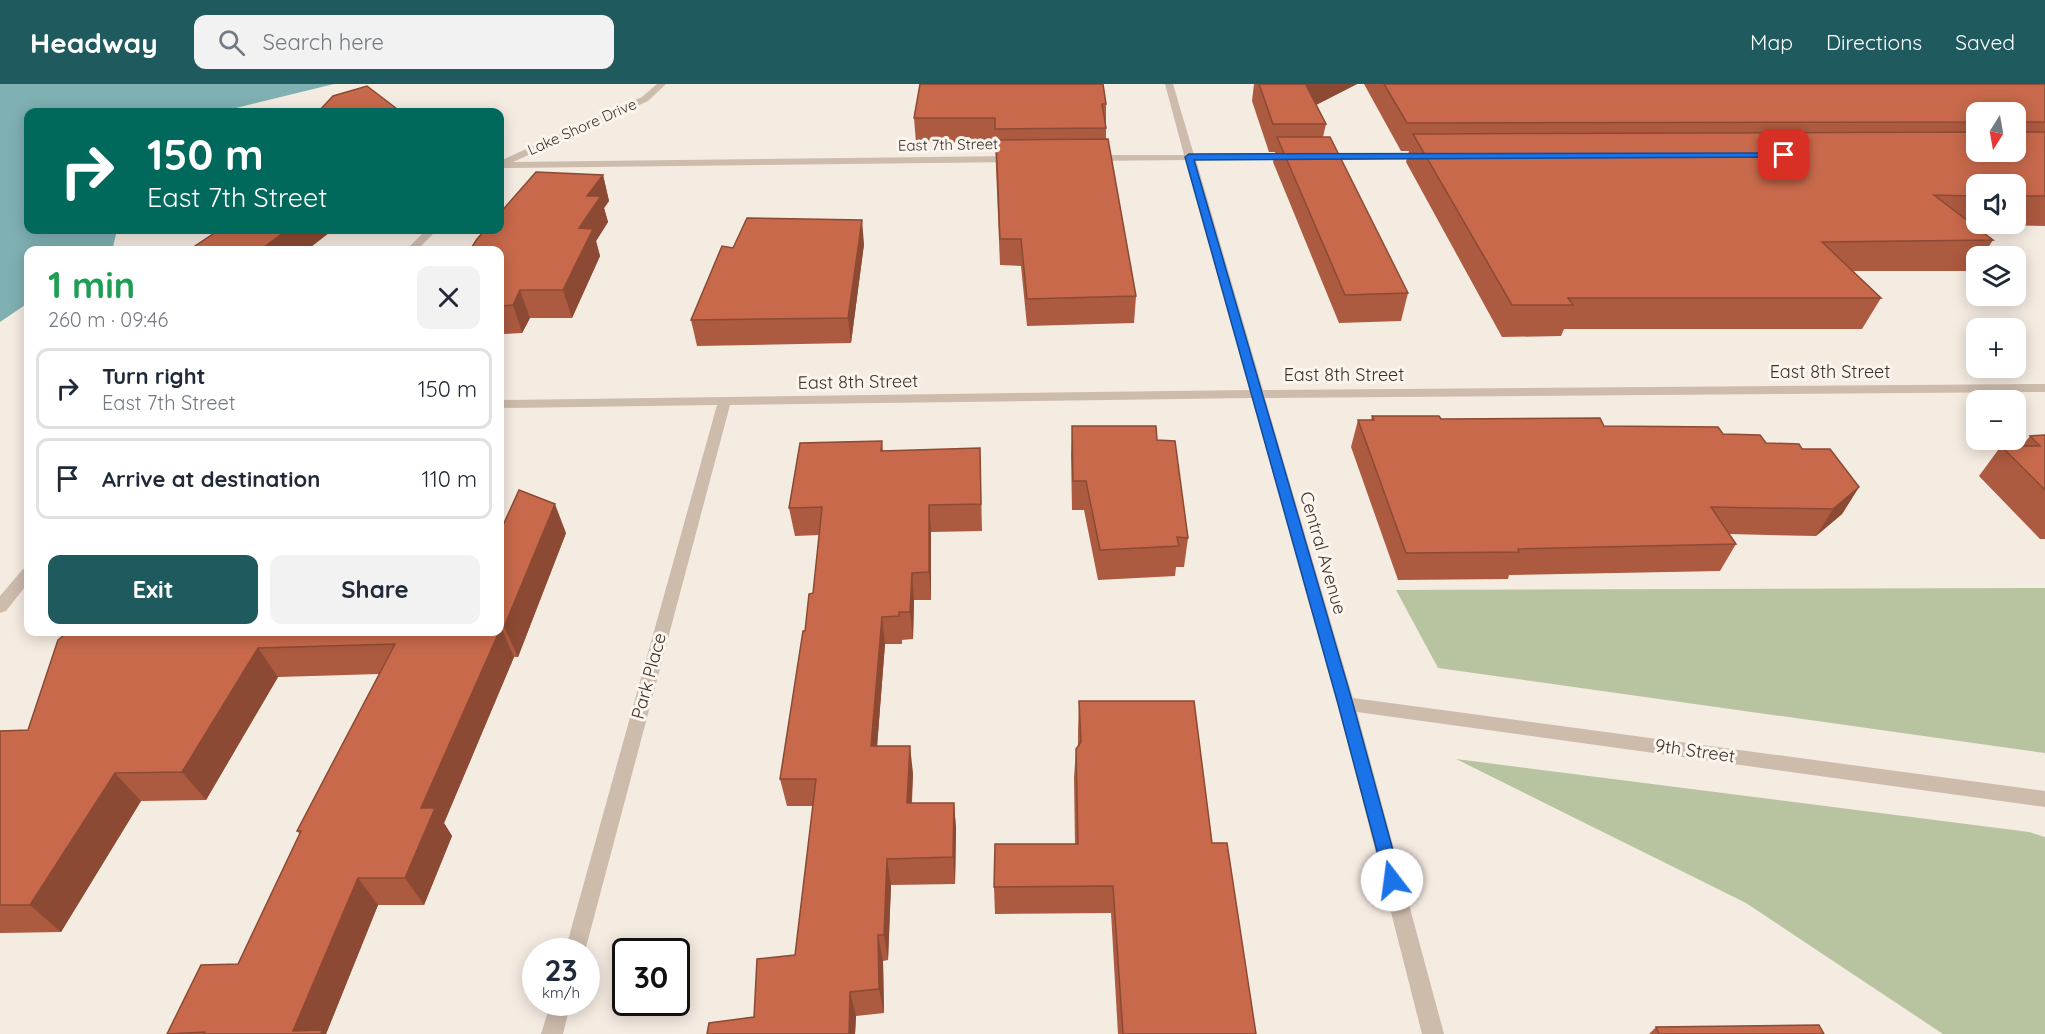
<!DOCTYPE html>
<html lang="en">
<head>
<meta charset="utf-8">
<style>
  body { margin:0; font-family:Quicksand,sans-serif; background:#f2f2f3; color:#1f2937; height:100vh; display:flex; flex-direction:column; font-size:22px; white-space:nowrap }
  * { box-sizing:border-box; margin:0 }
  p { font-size:20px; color:#747a83 }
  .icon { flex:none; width:33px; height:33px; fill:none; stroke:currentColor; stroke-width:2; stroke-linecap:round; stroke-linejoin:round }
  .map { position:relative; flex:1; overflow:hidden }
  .sheet { position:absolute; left:24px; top:162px; width:480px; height:390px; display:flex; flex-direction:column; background:#fff; border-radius:12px; box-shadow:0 3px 15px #0003 }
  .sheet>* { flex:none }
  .guide { position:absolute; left:24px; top:24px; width:480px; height:126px; border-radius:12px; box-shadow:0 3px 15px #0003; background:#00695c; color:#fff; overflow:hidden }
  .needle { width:39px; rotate:191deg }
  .buttons { position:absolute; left:1966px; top:18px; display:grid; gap:12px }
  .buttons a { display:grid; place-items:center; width:60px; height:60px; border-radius:12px; background:#fff; box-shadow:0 3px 15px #0003; font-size:30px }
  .speed { position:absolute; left:522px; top:854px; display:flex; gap:12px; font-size:30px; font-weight:700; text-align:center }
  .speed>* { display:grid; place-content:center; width:78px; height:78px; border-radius:50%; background:#fff; box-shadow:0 3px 15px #0003; line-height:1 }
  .speed small { font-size:15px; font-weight:400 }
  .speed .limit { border:3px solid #111; border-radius:9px; background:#fff; color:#111 }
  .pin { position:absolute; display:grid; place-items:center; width:51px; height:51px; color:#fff; margin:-26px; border-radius:12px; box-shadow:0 3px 9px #0006 }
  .me { position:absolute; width:66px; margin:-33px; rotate:345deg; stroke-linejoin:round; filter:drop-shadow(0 0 4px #0008) }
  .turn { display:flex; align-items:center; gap:21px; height:126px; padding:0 24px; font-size:27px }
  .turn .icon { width:78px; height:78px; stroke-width:2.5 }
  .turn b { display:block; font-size:42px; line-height:51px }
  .round { display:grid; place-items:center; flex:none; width:63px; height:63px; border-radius:12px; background:#f2f2f3 }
  .summary { display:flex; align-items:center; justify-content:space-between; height:102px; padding:0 24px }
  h1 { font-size:36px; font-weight:700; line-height:45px; color:#1e9e55 }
  .action { display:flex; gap:12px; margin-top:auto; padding:12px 24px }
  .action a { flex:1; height:69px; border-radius:12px; background:#1f5a5e; color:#fff; font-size:24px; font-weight:700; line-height:69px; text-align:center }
  .action a+a { background:#f2f2f3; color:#1f2937 }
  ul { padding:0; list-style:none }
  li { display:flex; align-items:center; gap:18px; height:81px; margin:0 12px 9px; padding:0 12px; border:3px solid #e0e1e3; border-radius:12px }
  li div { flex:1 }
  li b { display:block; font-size:22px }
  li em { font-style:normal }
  header { display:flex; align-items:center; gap:36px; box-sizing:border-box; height:84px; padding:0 30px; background:#1f5a5e; color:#fff }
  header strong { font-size:28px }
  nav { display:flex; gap:33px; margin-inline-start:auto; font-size:21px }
  .search { width:420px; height:54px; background:#f2f2f3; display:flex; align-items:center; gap:15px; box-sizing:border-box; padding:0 21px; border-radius:12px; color:#747a83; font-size:22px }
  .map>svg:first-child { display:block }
</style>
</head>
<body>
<header>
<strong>Headway</strong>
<div class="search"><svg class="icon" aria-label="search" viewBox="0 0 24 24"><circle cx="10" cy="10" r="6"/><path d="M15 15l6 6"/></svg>Search here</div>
<nav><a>Map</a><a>Directions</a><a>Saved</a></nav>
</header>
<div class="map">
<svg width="2045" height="950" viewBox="0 0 2045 950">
  <rect width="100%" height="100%" fill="#f4ebe1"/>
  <path fill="#b8c4a0" d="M2045 504V669L1438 584 1396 506Z
    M1456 675 2029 748 2045 753V950H1943L1746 819Z"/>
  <path fill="#7fb0b2" d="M0 0H334L236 24 229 28H28V146H117L113 163 107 166H28V219L0 238Z"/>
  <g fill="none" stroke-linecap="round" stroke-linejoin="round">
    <path fill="#cdbbac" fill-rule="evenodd" d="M657 0H666L648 17 513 78 1015 72 1020 75 1015 78 500 84 502 76 642 13Z
      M1165 0H1173L1194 71 1294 70 1299 73 1294 76H1196L1263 306 2045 300V308L1265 314 1353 614 2045 707V723L1357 628 1444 950H1422L1338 620 1252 314 730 321 585 867H565L717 321 500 324V316L1250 306 1186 76 1090 77 1085 74 1090 71H1184Z
      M1426 69 1429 70V74L1321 76 1316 73 1321 70Z
      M426 146H437L417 166H406Z
      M28 484V499L6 527 0 529V512L23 485Z
      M551 918H571L563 950H541Z"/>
  </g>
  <path fill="#ac5a40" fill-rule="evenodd" d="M1254 0H1357L1316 21 1326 40 1323 53 1408 209 1401 237 1339 239 1273 78 1275 68H1269L1252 17Z
    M1364 0H2045V142L1973 141 1993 156 1983 172H1977V181L1974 187H1853L1881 214 1862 245H1564L1561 252 1502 253 1406 78 1409 67H1401ZM1977 28H2016V68H1977ZM1977 100H2016V140H1977Z
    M1106 20V55L1136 212 1134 239 1027 242 1021 182 1000 181 995 58 916 59 914 34Z
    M603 91 609 117 604 124 608 138 596 157 600 172 572 234H530L522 249 503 250 500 256V166Z
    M864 160 851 259 697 262 691 236 733 164Z
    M1372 332 1604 342 1723 350 1766 359 1802 365 1859 403 1842 430 1816 452 1729 450 1736 460 1720 487 1509 491 1508 495 1398 496 1351 363 1358 336H1371Z
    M1072 342 1157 356 1188 454 1184 483H1176L1175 492 1098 496 1084 426H1072L1071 371Z
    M2045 351V455H2040L1979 392 2001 362H2022L2030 352Z
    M882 357 883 367 980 364 982 447 931 448V516H914L913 555 902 556V560H885L877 662 913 689 912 719H954L956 745 955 800 891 801 888 876 883 877 884 929 856 932 855 950H707L754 933 795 871 813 722H787L780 695 805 547 813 509 819 451 795 452 789 424Z
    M500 448 566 449 518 573H514L444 739 452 752 424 821H378L326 950H167L238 880 300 750 297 747 379 590 278 593 206 716 141 717 61 848 0 849V647L28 646 68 548H500Z
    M1079 617 1212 759 1256 950H1118L1111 829 995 830 994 803 1075 760 1074 694 1076 665 1078 662V647Z
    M1656 943 1824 950H1649Z"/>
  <path fill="#8c4a34" d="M1309 0H1357L1302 28 1306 1Z
    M603 91 609 117 604 124 608 138 596 157 600 172 572 234 563 206 587 112Z
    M862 136 864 160 851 259 848 234Z
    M287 146H333L307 166H260Z
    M520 206 530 234 522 249 513 221Z
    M500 240 503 250 500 256Z
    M1859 403 1842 430 1816 452 1833 425Z
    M555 420 566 449 518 573 504 543Z
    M929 421 931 448V516L929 488Z
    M912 489 914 516 913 555 910 528Z
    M882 533 885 560 875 689 871 662Z
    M501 543 514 573 444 739 452 752 424 821 405 794 421 724Z
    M258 564 278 593 206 716 182 688Z
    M910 662 913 689 910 746 907 719Z
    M115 689 141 717 61 848 30 821Z
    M954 719 956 745 955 800 953 773Z
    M887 775 891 801 888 876 884 851Z
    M358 794 378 821 326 950H296L293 947Z
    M878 851 883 877 884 929 879 905Z
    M850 908 856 932 855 950H849Z"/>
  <path fill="#c8694b" stroke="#8c4a34" stroke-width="1.5" d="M920 0H1103L1106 20H1102L1106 44 995 45V34H914Z
    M1259 0H1309L1306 1 1326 40H1273Z
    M1384 0H2045V38H2016V28H1977V38L1407 39Z
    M367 2 401 28H318L333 12Z
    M1977 48V68H2016V48H2045V112H2016V100H1977V112L1934 111 1993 156 1822 158 1881 214H1568L1573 221H1512L1413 50Z
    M1277 53H1330L1408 209 1345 211Z
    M1108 55 1136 212 1027 215 1021 155H1000L996 56Z
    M536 88 603 91 587 112H601L579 144 593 145 563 206H520L513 221 500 222V166H470L477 155 485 146H500V129Z
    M747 134 862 136 848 234 691 236 722 162 733 164Z
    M219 146H287L260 166H189Z
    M1372 332H1439L1441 335 1600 334 1604 342 1718 343 1723 350 1760 351 1766 359 1799 360 1802 365H1830L1859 403 1833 425 1711 423 1736 460 1518 465 1519 468 1406 469 1358 336H1374Z
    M1072 342H1156L1157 356 1175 357 1188 454 1177 453 1179 462 1100 466 1086 397H1073Z
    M2045 351V406L2001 362H2040L2030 352Z
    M882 357 881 367 980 364 981 420 929 421V488L912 489 910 528H899V532L882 533 871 662H910L907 719H954L953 773 887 775 884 851H878L879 905 850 908 849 950H707L709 939 754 933 757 875 795 871 816 695H780L803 547H805L809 510 813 509 822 423 789 424 800 359Z
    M519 406 555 420 504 543H501L500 547V448Z
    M68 548H499L421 724H435L405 794H358L293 947 322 946 321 950H204L205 948 167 950 201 881 238 880 301 747H297L395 560 258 564 182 688 115 689 30 821H0V647L28 646 58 556Z
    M1079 617H1194L1212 759H1227L1256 950H1123L1113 802 994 803 995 760H1078L1076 665 1081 658Z
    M1819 941 1824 950H1659L1656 943Z"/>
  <path fill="#1a73e8" stroke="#114b97" stroke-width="1.5" d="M1784 69 1788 71 1787 73 1194 76 1353 620 1401 796 1398 801 1392 804 1386 801 1338 620 1185 73 1189 70Z"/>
  <g text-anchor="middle" stroke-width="6" stroke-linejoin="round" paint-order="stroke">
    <g font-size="15" fill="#3b302b" stroke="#fbf5ee">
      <text transform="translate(582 43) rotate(-24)" y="5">Lake Shore Drive</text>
      <text transform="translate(948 61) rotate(-1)" y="5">East 7th Street</text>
    </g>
    <g font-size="18" fill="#3b302b" stroke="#fbf5ee">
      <text x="1830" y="294">East 8th Street</text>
      <text x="1344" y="297">East 8th Street</text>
      <text transform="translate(858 298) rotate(-1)" y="6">East 8th Street</text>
      <text transform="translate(1323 469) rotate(74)" y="6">Central Avenue</text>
      <text transform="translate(649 592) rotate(-75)" y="6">Park Place</text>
      <text transform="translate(1695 667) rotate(8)" y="6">9th Street</text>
    </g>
  </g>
</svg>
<div class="buttons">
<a><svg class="needle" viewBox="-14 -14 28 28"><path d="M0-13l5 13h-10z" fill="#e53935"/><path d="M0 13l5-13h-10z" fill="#747a83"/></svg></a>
<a><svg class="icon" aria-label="sound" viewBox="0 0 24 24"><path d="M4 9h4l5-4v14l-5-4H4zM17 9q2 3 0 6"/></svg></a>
<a><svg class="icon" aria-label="layers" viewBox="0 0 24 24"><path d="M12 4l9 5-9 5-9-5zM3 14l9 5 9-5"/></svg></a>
<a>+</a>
<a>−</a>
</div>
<div class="speed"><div>23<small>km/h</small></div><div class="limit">30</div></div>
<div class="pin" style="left:1784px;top:71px;background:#d93025"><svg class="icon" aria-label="arrive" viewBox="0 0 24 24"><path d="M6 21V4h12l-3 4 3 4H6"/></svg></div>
<svg class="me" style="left:1392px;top:796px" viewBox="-20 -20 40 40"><circle r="19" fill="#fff"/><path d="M0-13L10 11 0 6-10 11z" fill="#1a73e8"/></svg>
<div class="guide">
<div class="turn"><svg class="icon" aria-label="right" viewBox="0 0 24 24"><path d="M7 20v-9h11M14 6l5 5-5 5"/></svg><div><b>150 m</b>East 7th Street</div></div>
</div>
<section class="sheet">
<div class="summary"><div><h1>1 min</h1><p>260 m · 09:46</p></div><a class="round"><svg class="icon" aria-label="close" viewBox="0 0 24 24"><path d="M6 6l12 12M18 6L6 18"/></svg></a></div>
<ul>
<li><svg class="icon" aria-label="right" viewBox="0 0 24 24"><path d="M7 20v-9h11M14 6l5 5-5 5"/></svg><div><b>Turn right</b><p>East 7th Street</p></div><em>150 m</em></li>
<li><svg class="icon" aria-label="arrive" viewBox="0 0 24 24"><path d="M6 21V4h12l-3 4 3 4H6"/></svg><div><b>Arrive at destination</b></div><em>110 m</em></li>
</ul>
<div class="action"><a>Exit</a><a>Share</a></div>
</section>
</div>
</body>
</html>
